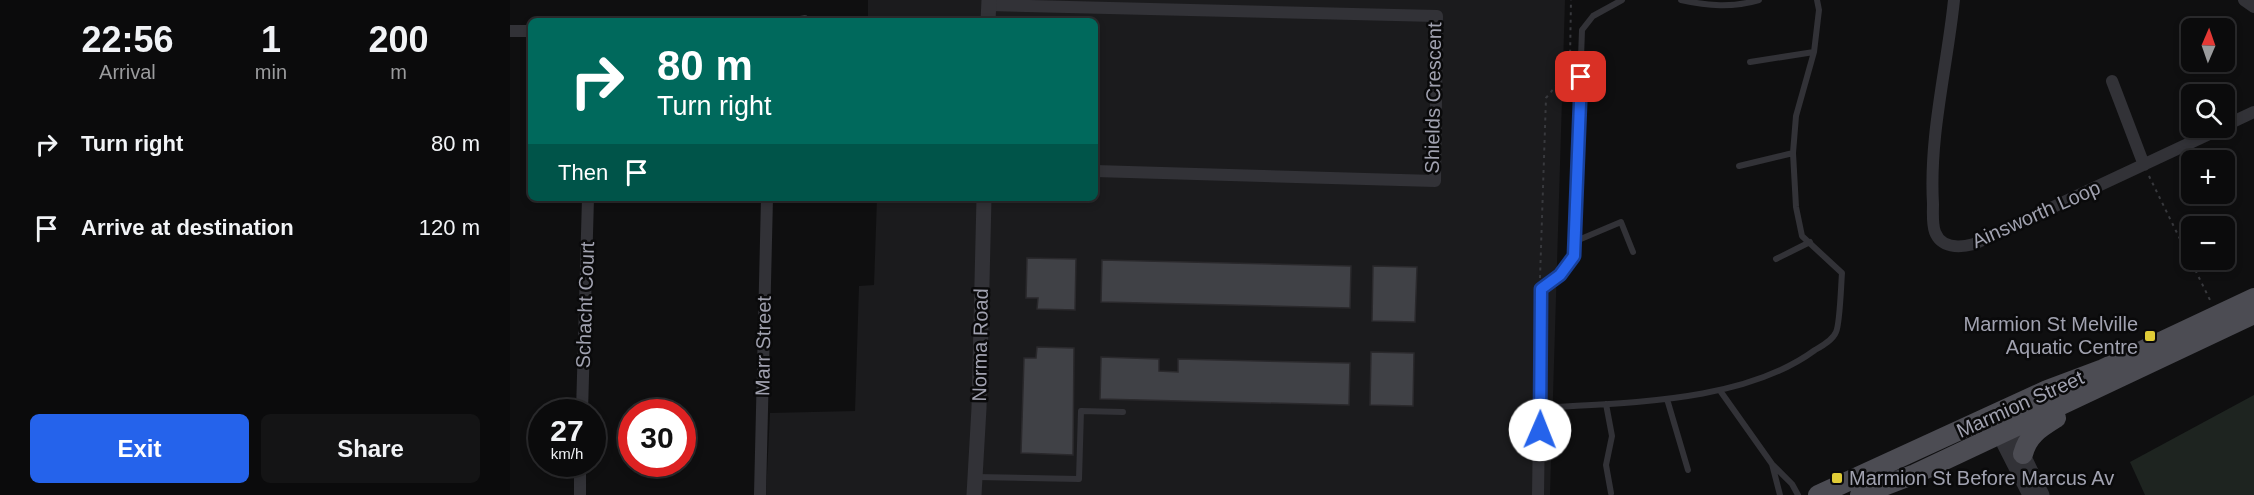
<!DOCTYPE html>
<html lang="en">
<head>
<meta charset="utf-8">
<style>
  body { margin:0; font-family:Helvetica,sans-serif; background:#141415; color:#f1f3f6; height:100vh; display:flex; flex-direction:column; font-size:22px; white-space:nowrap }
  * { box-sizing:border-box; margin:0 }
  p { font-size:20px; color:#9a9b9d }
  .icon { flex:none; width:33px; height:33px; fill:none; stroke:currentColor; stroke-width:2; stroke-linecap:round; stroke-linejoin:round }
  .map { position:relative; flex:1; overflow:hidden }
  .details { display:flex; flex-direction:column; background:#0b0b0c; width:510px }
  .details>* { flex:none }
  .hud { position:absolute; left:18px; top:18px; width:570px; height:183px; border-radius:9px; box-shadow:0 3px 9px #0003,0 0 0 2px #2b2b2d; background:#00695c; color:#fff; overflow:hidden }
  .needle { width:39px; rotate:2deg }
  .fabs { position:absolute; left:1671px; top:18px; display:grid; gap:12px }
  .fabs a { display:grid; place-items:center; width:54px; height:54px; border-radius:9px; background:#0b0b0c; box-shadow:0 3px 9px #0003,0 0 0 2px #2b2b2d; font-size:30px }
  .speed { position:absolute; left:18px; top:399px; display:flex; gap:12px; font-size:30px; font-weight:700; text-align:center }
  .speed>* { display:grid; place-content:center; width:78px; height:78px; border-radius:50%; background:#0b0b0c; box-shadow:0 3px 9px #0003,0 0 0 2px #2b2b2d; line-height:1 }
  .speed small { font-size:15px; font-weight:400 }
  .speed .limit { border:9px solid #d22; background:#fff; color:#111 }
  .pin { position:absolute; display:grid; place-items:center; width:51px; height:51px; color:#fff; margin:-26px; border-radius:12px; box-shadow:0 3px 9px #0006 }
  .me { position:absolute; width:66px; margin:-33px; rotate:1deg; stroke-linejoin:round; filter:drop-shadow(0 0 4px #0008) }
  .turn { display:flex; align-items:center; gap:21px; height:126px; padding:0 30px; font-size:27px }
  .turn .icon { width:78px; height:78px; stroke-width:2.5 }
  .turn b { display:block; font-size:42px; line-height:51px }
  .then { display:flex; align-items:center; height:57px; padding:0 30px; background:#0003; gap:12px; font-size:22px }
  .eta { display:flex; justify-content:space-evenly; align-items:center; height:102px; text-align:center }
  .eta b { font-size:36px; font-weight:700; line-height:42px }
  .button { display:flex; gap:12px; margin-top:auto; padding:12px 30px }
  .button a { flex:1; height:69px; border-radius:9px; background:#2563eb; color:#fff; font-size:24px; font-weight:700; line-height:69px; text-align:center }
  .button a+a { background:#141415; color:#f1f3f6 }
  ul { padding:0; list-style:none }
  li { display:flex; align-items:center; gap:18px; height:84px; padding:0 30px }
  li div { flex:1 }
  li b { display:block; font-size:22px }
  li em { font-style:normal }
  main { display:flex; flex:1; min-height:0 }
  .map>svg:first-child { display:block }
</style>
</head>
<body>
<main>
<section class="details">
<div class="eta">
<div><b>22:56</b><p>Arrival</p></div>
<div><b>1</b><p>min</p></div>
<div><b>200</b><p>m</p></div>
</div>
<ul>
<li><svg class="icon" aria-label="right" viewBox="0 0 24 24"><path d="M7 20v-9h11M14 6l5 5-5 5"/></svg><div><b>Turn right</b></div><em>80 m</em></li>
<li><svg class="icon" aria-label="arrive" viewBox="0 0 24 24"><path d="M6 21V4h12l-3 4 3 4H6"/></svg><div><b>Arrive at destination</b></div><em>120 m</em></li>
</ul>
<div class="button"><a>Exit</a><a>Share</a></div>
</section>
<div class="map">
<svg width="1744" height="495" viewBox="0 0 1744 495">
  <rect width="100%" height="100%" fill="#0f0f10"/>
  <path fill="#1b1b1d" d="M358 0H1055L1040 495H256L260 413 345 411 349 286 364 285 367 198H585V21H358Z"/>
  <path fill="#1e2420" d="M1744 395V495H1635L1620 462Z"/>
  <path fill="#404146" stroke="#2a292c" stroke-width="1.5" d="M517 258 566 259 565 310 527 309 528 298H516Z
    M592 260 841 266 840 308 591 302Z
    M863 266 907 267 905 322 862 321Z
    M527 347 564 348 563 455 511 453 514 358H526Z
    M861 352 904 353 903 406 860 405Z
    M591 357 649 359V371L668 372V359L840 363 839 405 590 399Z"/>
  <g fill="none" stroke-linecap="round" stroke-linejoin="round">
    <path stroke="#38393d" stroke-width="2" stroke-dasharray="3 4.5" stroke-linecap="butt" d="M1639 176 1701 302
      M1030 278 1036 98 1049 82 1060 59 1061 0"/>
    <path stroke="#323237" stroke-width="6" d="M1171 0C1198 6 1222 8 1249 0
      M281 21 295 18
      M1240 62 1304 52
      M1229 166 1283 153
      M1066 241 1111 222 1123 252
      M1266 259 1300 242
      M1031 289 1050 275 1064 256 1072 30 1083 16 1112 0
      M1211 392 1262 464 1282 484 1288 495
      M1157 399 1178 470
      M1096 404 1102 436 1096 465 1101 493
      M1031 408C1117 402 1233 403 1305 350 1312 346 1323 340 1326 332 1330 324 1331 285 1332 273L1292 236 1286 207 1283 153 1286 116 1304 52 1309 10 1307 0
      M1262 464 1270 495
      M466 477 569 479 571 411 613 412"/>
    <path stroke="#323237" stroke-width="12" d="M1444 0C1437 68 1419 135 1423 204 1423 212 1422 224 1425 232 1431 248 1449 248 1464 244L1712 128
      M1734 0 1744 7
      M479 5 927 16 925 181 585 171
      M0 31H21
      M1602 81 1634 165
      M1714 126 1744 112
      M72 412 78 198
      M70 495V464
      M250 495 257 198
      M1028 495 1031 289"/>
    <path stroke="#323237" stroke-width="15" d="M478 21 479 0
      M1480 416 1520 495
      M1496 419 1532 495
      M464 495 469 408 474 198"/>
    <path stroke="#4c4c53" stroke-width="20" d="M1513 454C1518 435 1530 428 1546 418
      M1308 495 1537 390 1593 369 1744 298
      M1350 495 1405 474 1744 314"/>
  </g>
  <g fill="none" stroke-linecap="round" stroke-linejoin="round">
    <g stroke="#184099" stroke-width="15">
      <path id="route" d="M1030 430 1031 289 1050 275 1064 256 1071 77"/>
    </g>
    <use href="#route" stroke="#2563eb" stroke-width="10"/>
  </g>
  <g fill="#e0cc37" stroke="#0a0a0b" stroke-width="2">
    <rect x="1634" y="330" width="12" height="12" rx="3"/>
    <rect x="1321" y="472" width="12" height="12" rx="3"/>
  </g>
  <g text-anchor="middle" stroke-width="5" stroke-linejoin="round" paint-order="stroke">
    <g font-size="20" fill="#a1a2b0" stroke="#0a0a0b">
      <text transform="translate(923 98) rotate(-89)" y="7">Shields Crescent</text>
      <text transform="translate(1526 214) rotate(-24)" y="7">Ainsworth Loop</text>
      <text transform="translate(75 305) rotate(-88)" y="7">Schacht Court</text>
      <text transform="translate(470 345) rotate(-89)" y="7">Norma Road</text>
      <text transform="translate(253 346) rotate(-89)" y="7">Marr Street</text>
      <text transform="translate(1510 404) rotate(-24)" y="7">Marmion Street</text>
    </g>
    <g font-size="20" fill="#a1a2b0" stroke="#0a0a0b" text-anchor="end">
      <text x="1628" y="331">Marmion St Melville<tspan x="1628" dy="23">Aquatic Centre</tspan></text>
      <text x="1339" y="485" text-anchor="start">Marmion St Before Marcus Av</text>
    </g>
  </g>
</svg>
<div class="fabs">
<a><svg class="needle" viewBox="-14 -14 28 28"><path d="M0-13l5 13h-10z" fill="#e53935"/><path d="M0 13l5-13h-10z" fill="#9a9b9d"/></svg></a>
<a><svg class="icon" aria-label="search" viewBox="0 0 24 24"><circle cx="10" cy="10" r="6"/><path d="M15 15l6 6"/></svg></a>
<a>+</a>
<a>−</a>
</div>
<div class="speed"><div>27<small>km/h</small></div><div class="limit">30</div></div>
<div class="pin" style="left:1071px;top:77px;background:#d93025"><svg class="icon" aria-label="arrive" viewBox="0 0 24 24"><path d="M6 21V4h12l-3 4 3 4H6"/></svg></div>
<svg class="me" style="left:1030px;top:430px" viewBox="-20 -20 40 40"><circle r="19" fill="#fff"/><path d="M0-13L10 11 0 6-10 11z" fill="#2563eb"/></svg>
<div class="hud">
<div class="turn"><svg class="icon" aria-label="right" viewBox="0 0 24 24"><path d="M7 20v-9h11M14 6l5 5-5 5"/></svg><div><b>80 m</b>Turn right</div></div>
<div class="then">Then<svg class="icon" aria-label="arrive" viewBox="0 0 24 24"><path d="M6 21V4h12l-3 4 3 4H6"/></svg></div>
</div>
</div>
</main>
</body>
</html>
